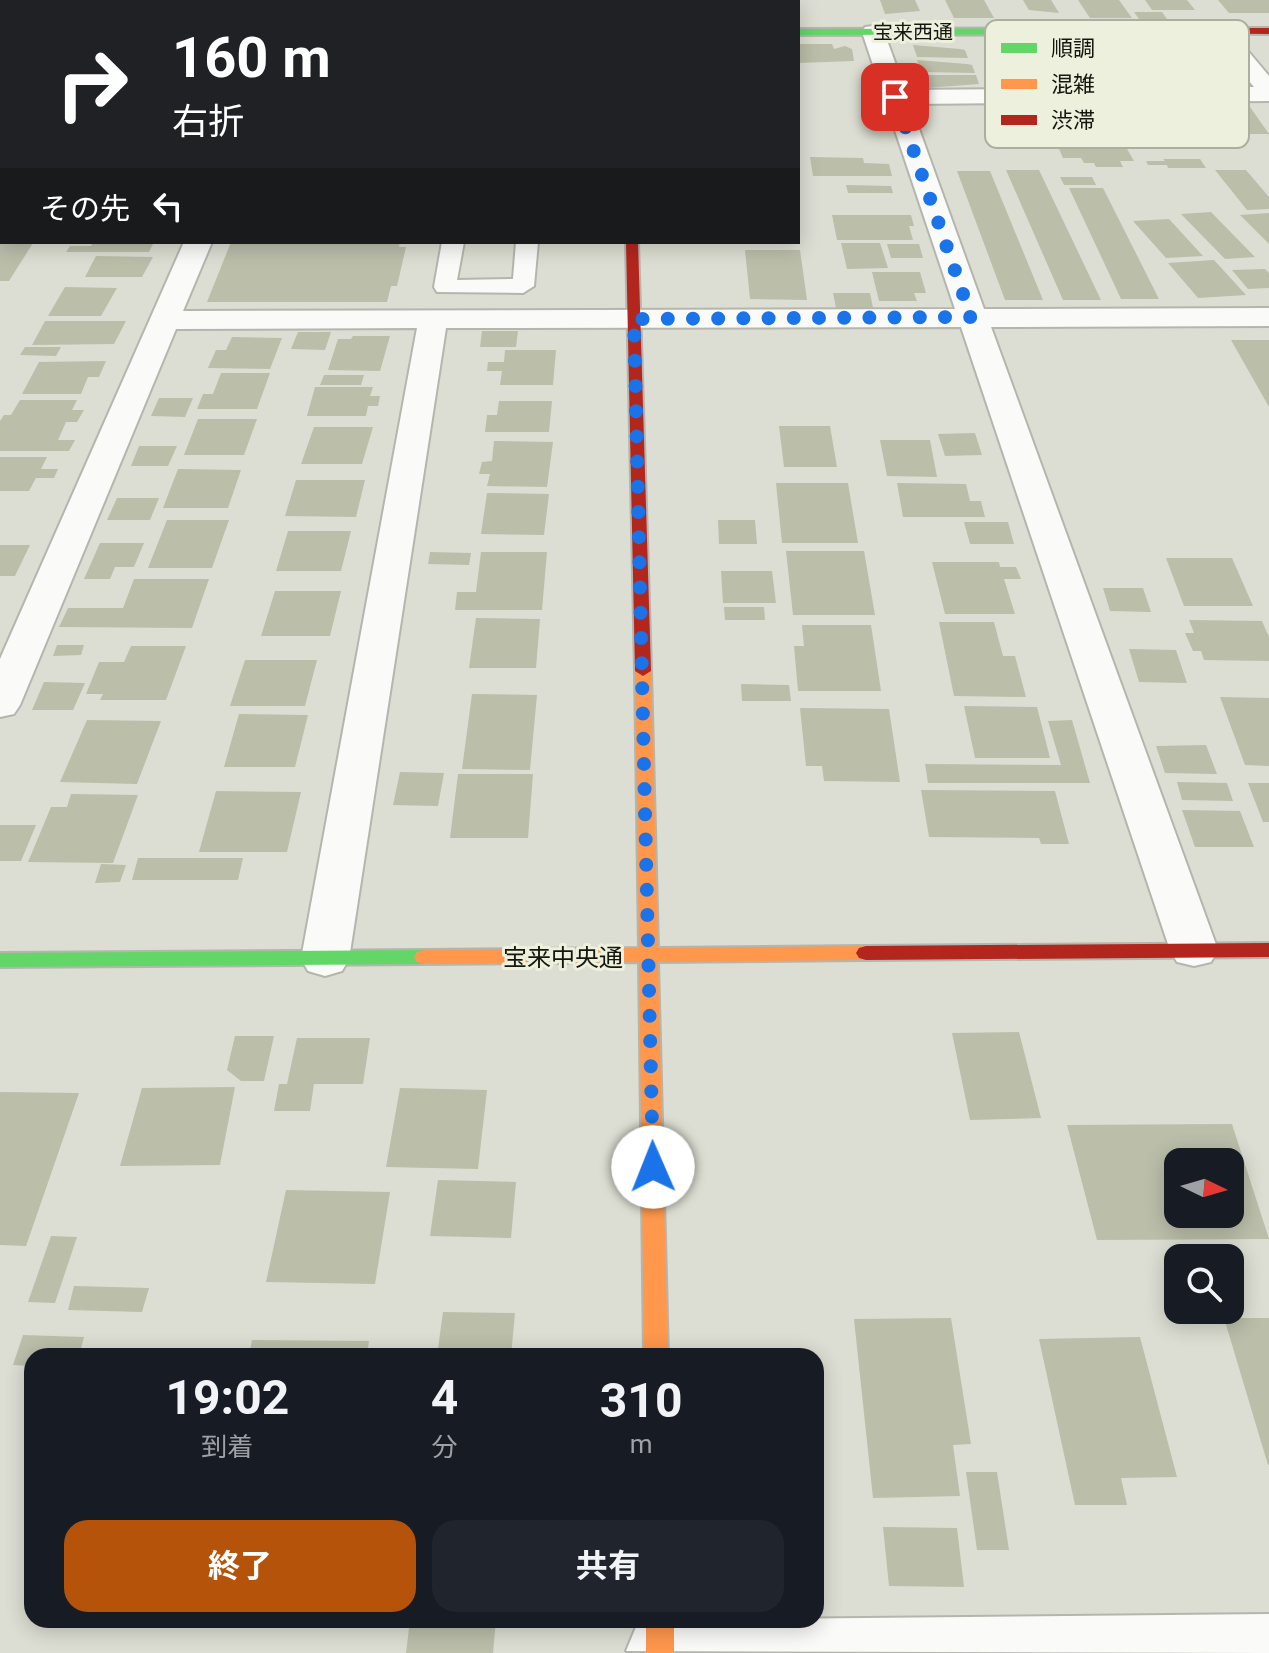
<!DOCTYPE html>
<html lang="ja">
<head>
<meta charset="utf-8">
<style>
  body { margin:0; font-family:Roboto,"Noto Sans JP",sans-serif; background:#20242c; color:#f1f3f6; height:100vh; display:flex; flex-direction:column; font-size:30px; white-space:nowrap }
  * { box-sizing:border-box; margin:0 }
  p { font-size:26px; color:#9ea1a6 }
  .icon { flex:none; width:44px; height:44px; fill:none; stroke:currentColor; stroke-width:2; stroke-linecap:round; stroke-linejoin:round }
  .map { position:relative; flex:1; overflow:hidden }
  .drawer { position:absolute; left:24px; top:1348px; width:800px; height:280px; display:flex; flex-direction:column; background:#171b24; border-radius:24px; box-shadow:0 4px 20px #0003 }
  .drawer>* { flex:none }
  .banner { position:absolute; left:0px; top:0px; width:800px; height:244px; box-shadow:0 4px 20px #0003; background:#202124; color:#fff; overflow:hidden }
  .needle { width:52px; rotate:95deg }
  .fabs { position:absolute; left:1164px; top:1148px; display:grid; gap:16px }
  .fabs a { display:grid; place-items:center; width:80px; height:80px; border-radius:16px; background:#171b24; box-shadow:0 4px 20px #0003; font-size:40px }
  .pin { position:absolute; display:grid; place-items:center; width:68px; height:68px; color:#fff; margin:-34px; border-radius:16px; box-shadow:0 4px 12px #0006 }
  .me { position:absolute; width:88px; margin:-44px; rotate:359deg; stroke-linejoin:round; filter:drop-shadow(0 0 6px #0008) }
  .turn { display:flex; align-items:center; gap:28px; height:168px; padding:0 40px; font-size:36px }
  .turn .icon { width:104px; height:104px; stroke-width:2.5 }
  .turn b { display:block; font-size:56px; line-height:68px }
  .then { display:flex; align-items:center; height:76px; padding:0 40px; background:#0003; gap:16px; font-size:30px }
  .eta { display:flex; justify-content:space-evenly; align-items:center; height:136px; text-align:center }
  .eta b { font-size:48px; font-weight:700; line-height:56px }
  .action { display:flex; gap:16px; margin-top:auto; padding:16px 40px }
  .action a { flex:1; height:92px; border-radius:24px; background:#b45309; color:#fff; font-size:32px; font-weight:700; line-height:92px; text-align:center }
  .action a+a { background:#20242c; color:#f1f3f6 }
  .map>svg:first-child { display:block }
</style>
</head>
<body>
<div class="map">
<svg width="1269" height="1653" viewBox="0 0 1269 1653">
  <rect width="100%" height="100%" fill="#dcded3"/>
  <path fill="#bbbea9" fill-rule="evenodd" d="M880 0H915L920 11 885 14Z
    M945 0H984L994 18H954Z
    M1023 0H1051L1059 13 1029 10Z
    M1078 0H1119L1132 18H1090Z
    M1145 0H1187L1195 10H1152Z
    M1218 0H1269V13H1229Z
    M1134 12H1162L1167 19H1139Z
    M798 44H832L834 49 845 46 852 49 854 61 798 63Z
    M913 45 960 49 965 50 968 58 917 57Z
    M917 60 967 64 972 65 975 73 921 72Z
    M921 75H976L979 84 926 88Z
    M1044 105H1103L1105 110H1118L1124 120H1116L1120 126H1105L1109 133H1118L1134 161H1120L1123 167H1096L1094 163H1084L1081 158H1063L1057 144H1063Z
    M1203 107H1250L1269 134H1222L1216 125H1208L1205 121H1213Z
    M810 157 863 158 864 163 889 164 892 176H813Z
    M1163 159H1200L1206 168H1168L1167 165H1148L1146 161H1165Z
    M1006 170H1039L1101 300H1063Z
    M1215 170H1246L1269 197V209L1247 210Z
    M957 171H990L1043 300H1005Z
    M1060 177H1092L1096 185H1064Z
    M846 185 891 186 893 193H848Z
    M1069 188H1103L1159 299H1121Z
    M1211 212 1255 257 1225 259 1181 214Z
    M1269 213V244L1240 215Z
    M832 215H911L914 226H909L913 240H837Z
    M1169 219 1203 256 1166 258 1133 221Z
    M93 242H154L149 252H66L70 246H91Z
    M231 242H400L399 247H406L397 286H391L387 302H207Z
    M0 243H33L9 281H0Z
    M841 243H880L888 268 847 269Z
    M887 244H919L923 258H891Z
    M745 250H800L807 300 750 299Z
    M96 256 153 257 142 277H85Z
    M1214 260 1246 295 1198 298 1168 263Z
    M1265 269 1269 273V288L1248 289 1232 270Z
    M872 272H920L926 293H914L917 301H879Z
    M65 287 117 288 101 316H48Z
    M833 293H870L873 308H836Z
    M45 321H126L114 344 32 345Z
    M482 331H518L516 347H480Z
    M298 332H331L325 350 291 349Z
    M353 336H390L380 371 328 370 338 339H351Z
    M232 337 282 338 270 369 208 368 216 350H226Z
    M1231 340H1269V407Z
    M25 347H61L56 356 20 355Z
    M505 350H556L553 385H500L502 371H487L488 362H504Z
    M106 361 99 377H88L81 394H22L39 362Z
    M221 373H270L257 409H197L203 394H213Z
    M324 375H364L361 385H320Z
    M315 387H373L370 396H380L378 406H368L366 416H307Z
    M159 398H193L185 417 151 416Z
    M20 400H77L72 410H84L77 422H66L58 440H75L69 451H0V421L4 415H11Z
    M499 401H552L549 432H485L487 415H497Z
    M198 419H257L244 455H184Z
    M779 426H830L837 467H784Z
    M314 427H373L362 464H301Z
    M975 433 982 455 945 456 938 434Z
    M880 440H930L937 477 887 476Z
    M494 441 553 442 547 487 487 486 490 474H479L482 462 492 461Z
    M139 446H177L168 466H131Z
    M0 457H47L41 469H58L54 478H36L29 491H0Z
    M178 469 241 470 228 508H163Z
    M296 480H365L356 517 285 516Z
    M776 483H848L858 543H782Z
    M897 483 966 484 970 501H981L985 517H903Z
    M487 493 549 494 544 535 481 534Z
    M117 498H159L150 520H107Z
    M167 520H229L212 568H148Z
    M718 520H755L757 544H719Z
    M964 522H1008L1014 544H970Z
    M288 531H351L341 571H276Z
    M100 543H144L134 567H115L110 579H84Z
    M0 545H30L15 576H0Z
    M786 551H864L875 615H793Z
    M430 552 471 553 469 565 428 564Z
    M481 552H547L542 610H455L457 592H476Z
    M1166 558H1232L1253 606H1184Z
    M932 562H999L1000 567H1016L1021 579H1004L1015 614H945Z
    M721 571H772L776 603H723Z
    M134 579H209L192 628 59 627 68 608H123Z
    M1103 588H1143L1151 612 1110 611Z
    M275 591H341L330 636H261Z
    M724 607H764L765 620H725Z
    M476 618 540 619 536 668H469Z
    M1189 620 1262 621 1269 637V661L1204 660 1201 651H1193L1185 633H1194Z
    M939 622H994L1003 656H1015L1026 697 954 696Z
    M802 625H871L881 691H798L794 646H804Z
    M57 645H84L81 655 53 656Z
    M131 646H186L166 700H100L103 694H86L99 662H124Z
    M1129 649 1176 650 1187 683 1139 682Z
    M245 660H317L305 706H230Z
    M44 682 85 683 73 710H32Z
    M741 684 789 685 791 701H742Z
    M472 694 537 695 530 770 462 769Z
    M1220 697 1269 698V766L1245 765Z
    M964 706 1037 707 1050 758H975Z
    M800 708 889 709 900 782 824 781 822 766H806Z
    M239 714 308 715 295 767H224Z
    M87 720 161 721 137 784 60 782Z
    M1072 720 1090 783H928L925 764 1061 765 1048 721Z
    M1206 745 1217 774 1165 773 1156 746Z
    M400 772 444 773 438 806 393 805Z
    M458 774H533L528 838H450Z
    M1177 782 1227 783 1233 801 1182 800Z
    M1248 783H1269V822H1263Z
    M921 790 1055 791 1069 844H1041L1039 838 929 837Z
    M216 791 301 792 287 852H199Z
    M71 794 138 795 113 863 28 862 51 807H67Z
    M1182 810 1240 811 1254 847H1195Z
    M0 825H36L21 861H0Z
    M138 858H243L238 880H132Z
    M101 864 126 865 120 882 95 883Z
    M1019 1032 1041 1118 970 1120 952 1033Z
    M235 1036H274L264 1081H241L227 1070Z
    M297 1038H370L363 1084H314L310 1111H274L279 1084H287Z
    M235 1087 220 1165 120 1166 142 1088Z
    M400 1088 487 1090 478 1169 386 1167Z
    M0 1092 79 1093 26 1246 0 1245Z
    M1232 1124 1269 1239 1097 1240 1067 1125ZM1178 1162H1230V1214H1178Z
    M438 1180 516 1182 511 1238 430 1236Z
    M286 1190 390 1192 375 1284 266 1282Z
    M51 1236 77 1237 55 1303 28 1302Z
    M74 1286 149 1288 142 1312 68 1310Z
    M443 1312 515 1313 511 1356H437Z
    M951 1318 971 1444 953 1445 960 1496 873 1498 854 1319Z
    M1224 1318H1269V1465H1268Z
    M23 1335 84 1337 79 1356H32V1366L13 1365Z
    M1140 1337 1177 1477 1121 1478 1127 1505H1075L1039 1339Z
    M252 1340 369 1341 367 1356H249Z
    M966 1472H997L1009 1550H977Z
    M883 1527 957 1528 964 1587 889 1586Z
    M155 1620H355V1625L154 1623Z
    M410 1620H496L493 1653H406Z"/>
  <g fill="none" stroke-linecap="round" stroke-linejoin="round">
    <g stroke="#b4b6ae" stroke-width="4">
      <path id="lane" d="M442 242H464L457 280 513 279 516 242H538L534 286 523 293 437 292 434 287Z"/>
    </g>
    <g stroke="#b4b6ae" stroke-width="4">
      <path id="street" d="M1219 25 1227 26 1269 76V101L910 104 984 309 1269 308V326L991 327 1218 950 1211 962 1194 966 1177 962 1170 950 961 327 446 328 349 959 342 971 325 976 308 971 301 959 417 328 176 329 20 705 14 714 0 717V659L184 242H212L183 311 955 309 862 32 865 27 873 26 884 32 905 90 1254 87 1208 31Z
        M0 107H2V121H0Z
        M1269 1614V1653L626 1651 636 1627 654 1620Z"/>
    </g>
    <g stroke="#b4b6ae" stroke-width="4">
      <path id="fast" d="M624 0H632V2H624Z
        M798 29 1158 28 1162 31 1158 34 798 35Z
        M0 31H2V37H0Z
        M424 950 431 952 434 957 431 962 424 964 0 967V953Z"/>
    </g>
    <g stroke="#b4b6ae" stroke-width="4">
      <path id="slow" d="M643 666 651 671 658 948 866 946 873 948 876 953 873 958 866 960 658 962 668 1356H644L639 962 424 964 417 962 414 957 417 952 424 950 639 948 635 671Z
        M646 1620H674V1653H646Z"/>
    </g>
    <g stroke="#b4b6ae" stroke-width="4">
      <path id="jam" d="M1158 28H1269V34L1155 33Z
        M626 242H638L651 671 643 676 635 671Z
        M1269 943V957L866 960 859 958 856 953 859 948 866 946Z"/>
    </g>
    <use href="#lane" fill="#fafaf8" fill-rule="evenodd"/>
    <use href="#street" fill="#fafaf8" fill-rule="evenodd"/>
    <use href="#fast" fill="#63d668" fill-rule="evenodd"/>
    <use href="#slow" fill="#ff974d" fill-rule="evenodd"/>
    <use href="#jam" fill="#b3261e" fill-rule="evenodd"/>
  </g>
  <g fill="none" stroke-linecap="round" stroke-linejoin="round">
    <path stroke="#1a73e8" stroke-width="14" stroke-dasharray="0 25.2" d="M653 1167 634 319 971 317 895 97"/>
  </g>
  <g text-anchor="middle" stroke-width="6" stroke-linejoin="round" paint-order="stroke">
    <g font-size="20" fill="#15160f" stroke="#edf0dc">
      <text x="913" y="39">宝来西通</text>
    </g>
    <g font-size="24" fill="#15160f" stroke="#edf0dc">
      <text x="563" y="966">宝来中央通</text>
    </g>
  </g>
  <rect x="985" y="20" width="264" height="128" rx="12" fill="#edf0dc" stroke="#acaf9e" stroke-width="2"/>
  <rect x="1001" y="43" width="36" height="10" fill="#63d668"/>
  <rect x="1001" y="79" width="36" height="10" fill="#ff974d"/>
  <rect x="1001" y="115" width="36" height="10" fill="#b3261e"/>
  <g font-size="22" fill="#15160f">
    <text x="1051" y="56">順調</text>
    <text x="1051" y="92">混雑</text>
    <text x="1051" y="128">渋滞</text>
  </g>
</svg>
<div class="fabs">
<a><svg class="needle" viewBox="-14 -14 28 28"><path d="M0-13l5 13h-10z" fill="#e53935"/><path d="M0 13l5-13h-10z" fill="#9ea1a6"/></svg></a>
<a><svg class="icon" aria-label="search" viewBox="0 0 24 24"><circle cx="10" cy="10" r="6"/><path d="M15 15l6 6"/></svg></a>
</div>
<div class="pin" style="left:895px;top:97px;background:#d93025"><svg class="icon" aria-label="arrive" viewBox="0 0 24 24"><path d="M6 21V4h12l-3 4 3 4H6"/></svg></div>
<svg class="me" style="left:653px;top:1167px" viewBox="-20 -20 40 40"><circle r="19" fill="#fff"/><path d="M0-13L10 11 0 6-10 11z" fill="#1a73e8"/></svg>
<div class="banner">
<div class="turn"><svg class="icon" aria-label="right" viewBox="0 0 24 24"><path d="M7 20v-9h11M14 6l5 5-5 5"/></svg><div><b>160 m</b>右折</div></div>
<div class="then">その先<svg class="icon" aria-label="left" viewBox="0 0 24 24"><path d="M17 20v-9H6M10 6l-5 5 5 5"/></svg></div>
</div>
<section class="drawer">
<div class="eta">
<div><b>19:02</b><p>到着</p></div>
<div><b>4</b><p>分</p></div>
<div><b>310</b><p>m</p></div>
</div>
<div class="action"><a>終了</a><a>共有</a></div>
</section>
</div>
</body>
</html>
